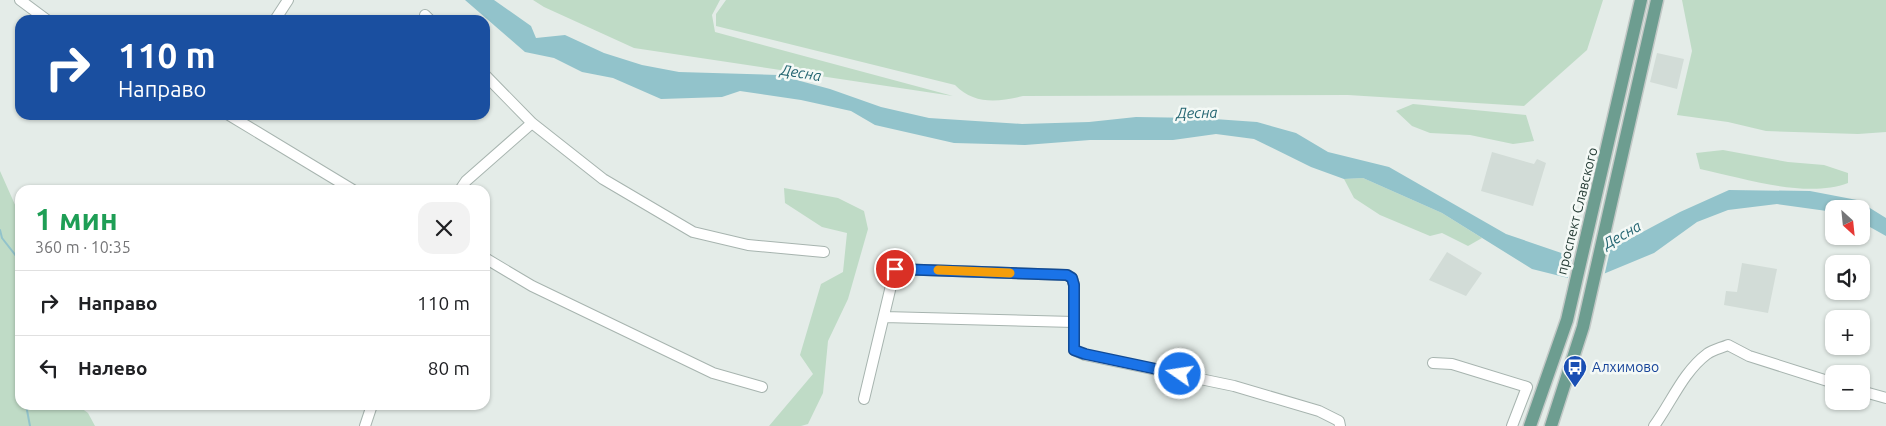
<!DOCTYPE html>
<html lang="ru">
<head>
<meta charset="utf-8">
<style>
  body { margin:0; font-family:Ubuntu,sans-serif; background:#f2f2f2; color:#202124; height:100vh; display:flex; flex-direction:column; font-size:19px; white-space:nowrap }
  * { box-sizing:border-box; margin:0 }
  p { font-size:16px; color:#757577 }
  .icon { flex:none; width:28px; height:28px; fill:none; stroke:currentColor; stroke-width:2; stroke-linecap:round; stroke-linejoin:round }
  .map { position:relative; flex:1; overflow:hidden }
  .drawer { position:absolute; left:15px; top:185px; width:475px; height:225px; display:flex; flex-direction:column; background:#fff; border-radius:15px; box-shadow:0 1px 4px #0004 }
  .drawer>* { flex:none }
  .top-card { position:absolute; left:15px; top:15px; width:475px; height:105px; border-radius:15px; box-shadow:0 1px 4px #0004; background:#1a4fa0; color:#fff; overflow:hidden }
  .needle { width:32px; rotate:153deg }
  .controls { position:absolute; left:1825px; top:200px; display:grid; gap:10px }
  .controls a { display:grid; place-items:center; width:45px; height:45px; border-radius:10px; background:#fff; box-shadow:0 1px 4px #0004; font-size:25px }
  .pin { position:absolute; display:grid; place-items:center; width:42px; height:42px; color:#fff; margin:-21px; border:2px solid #fff; border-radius:50%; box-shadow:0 1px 5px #0007 }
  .me { position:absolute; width:55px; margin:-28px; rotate:283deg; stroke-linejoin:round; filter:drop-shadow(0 0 4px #0008) }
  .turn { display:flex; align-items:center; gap:18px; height:105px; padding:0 20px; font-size:22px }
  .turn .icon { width:65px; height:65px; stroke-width:2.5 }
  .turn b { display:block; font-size:35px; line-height:42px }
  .round { display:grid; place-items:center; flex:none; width:52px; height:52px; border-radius:15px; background:#f2f2f2 }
  .overview { display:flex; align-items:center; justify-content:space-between; height:85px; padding:0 20px }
  h1 { font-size:30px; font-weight:600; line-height:38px; color:#1e9e55 }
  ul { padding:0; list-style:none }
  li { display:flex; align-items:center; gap:15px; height:65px; padding:0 20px; border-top:1px solid #e0e0e0 }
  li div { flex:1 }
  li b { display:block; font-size:19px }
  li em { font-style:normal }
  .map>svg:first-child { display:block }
</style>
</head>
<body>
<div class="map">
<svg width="1886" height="426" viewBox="0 0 1886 426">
  <rect width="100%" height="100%" fill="#e4ece8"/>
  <path fill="#d2dcd7" d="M1657 53 1684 59 1677 89 1650 82Z
    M1492 152 1534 164 1537 159 1546 163 1533 206 1481 191Z
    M1447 252 1482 273 1466 296 1429 280Z
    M1742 263 1777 269 1768 313 1724 305 1726 291 1737 292Z"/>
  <path fill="#bfdbc6" d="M533 0H720L712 15 715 32 953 96 634 48 544 7Z
    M726 0H1603L1587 50 1524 106 1348 95 1023 96C999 102 974 105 955 85L716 26V14Z
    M1682 0H1886V132L1858 134 1766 131 1728 122 1677 115 1692 51Z
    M1413 104 1526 115 1534 141 1513 144 1470 135 1430 133 1412 126 1396 111Z
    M1723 150 1788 162 1824 165 1848 173V183C1806 199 1743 178 1700 169L1696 153Z
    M0 171 20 216V405H77L88 413 95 426H0Z
    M1363 178 1442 213 1482 238 1468 246 1442 233 1430 236 1380 215 1354 198 1344 179Z
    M784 188 838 198 864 211 868 229 848 299 828 341 823 393 808 424 801 426H769L813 374 800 355 821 284 843 272 847 233 822 227 785 203Z"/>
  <path fill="#92c3cb" d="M465 0H494L531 26 536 38 565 35 604 53 642 65 679 72 778 75 830 89 881 107 929 118 1022 124 1089 122 1136 117 1200 118 1257 122 1296 133 1328 152 1389 167 1506 234 1576 258 1607 251 1680 212 1729 190 1810 191 1857 200 1886 218V236L1861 222V209H1834V212L1777 204 1728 210 1697 222 1654 253 1584 282 1532 269 1442 213 1363 178 1344 179 1311 167 1254 139 1216 134 1173 140H1090L1025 145 954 143 875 125 851 111 801 100 740 91 722 97 661 99 613 78 582 72 554 58 525 52Z"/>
  <path fill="#e4ece8" d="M1611 246 1604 277 1584 285 1567 281 1573 254Z"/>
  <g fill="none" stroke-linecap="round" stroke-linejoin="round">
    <path stroke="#92c3cb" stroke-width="2" d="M0 230 2 238 20 261
      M20 333 17 361 20 377
      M26 405 30 426"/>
    <g stroke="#a7b4af" stroke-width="12">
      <path id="minor" d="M20 0 47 20
        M425 15 430 20
        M275 20 288 0
        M485 75 532 123 603 179 693 232 748 245 824 252
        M229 115 353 190
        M460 190 466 181 532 123
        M485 258 532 286 713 373 762 387
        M884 317 1074 322
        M1433 363 1452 364 1527 387 1512 426
        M1861 391 1886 398
        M864 399 895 269 1067 275 1072 278 1074 285V350L1085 355 1234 386 1319 411 1339 421 1340 426
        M365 426 372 405
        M1654 426C1671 403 1683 372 1707 354 1712 350 1721 348 1728 345L1749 356 1834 383"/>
    </g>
    <g stroke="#c2c8c6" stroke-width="15">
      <path id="major" d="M1530 426 1567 320 1641 0
        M1551 426 1583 327 1657 0"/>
    </g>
    <use href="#minor" stroke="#fff" stroke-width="10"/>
    <use href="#major" stroke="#6d9d90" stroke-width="12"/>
  </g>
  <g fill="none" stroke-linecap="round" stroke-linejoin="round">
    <g stroke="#114b97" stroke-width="12">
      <path id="route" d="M895 269 1067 275 1072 278 1074 285V350L1085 354 1180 374"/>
    </g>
    <use href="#route" stroke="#1a73e8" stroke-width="9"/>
    <path stroke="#f59e0b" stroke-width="9" d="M938 270 1010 273"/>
  </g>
  <defs>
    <g id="bus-pin" transform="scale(1.25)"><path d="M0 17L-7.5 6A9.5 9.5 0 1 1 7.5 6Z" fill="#1a4fb4" stroke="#f4f9f6"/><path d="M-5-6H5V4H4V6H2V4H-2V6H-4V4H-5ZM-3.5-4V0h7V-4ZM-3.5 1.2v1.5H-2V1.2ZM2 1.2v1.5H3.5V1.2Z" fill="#fff"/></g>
  </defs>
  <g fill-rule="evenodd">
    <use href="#bus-pin" x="1575" y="367"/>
  </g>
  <g text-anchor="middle" stroke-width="5" stroke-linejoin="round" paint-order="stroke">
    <g font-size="14" fill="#253c35" stroke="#f4f9f6">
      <text transform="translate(1577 211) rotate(-76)" y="5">проспект Славского</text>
    </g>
    <g font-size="14" fill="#164399" stroke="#f4f9f6" text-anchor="start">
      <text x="1592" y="372">Алхимово</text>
    </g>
    <g font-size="15" font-style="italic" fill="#256672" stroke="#f4f9f6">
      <text transform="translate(801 73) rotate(9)" y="5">Десна</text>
      <text transform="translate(1197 113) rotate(-1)" y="5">Десна</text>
      <text transform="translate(1622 235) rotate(-29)" y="5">Десна</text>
    </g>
  </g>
</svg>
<div class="controls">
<a><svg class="needle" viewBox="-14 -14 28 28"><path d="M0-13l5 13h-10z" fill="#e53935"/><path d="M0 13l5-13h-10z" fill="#757577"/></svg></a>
<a><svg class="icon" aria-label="sound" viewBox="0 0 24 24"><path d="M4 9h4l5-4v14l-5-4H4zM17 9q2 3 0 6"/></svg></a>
<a>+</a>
<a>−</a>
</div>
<div class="pin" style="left:895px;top:269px;background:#d93025"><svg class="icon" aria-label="arrive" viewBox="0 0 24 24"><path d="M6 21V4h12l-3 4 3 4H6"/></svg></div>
<svg class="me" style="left:1180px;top:374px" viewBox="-20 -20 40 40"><circle r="17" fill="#1a73e8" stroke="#fff" stroke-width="3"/><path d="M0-11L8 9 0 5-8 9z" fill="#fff"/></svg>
<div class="top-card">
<div class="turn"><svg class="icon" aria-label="right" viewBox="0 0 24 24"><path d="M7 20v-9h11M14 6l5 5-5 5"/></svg><div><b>110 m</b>Направо</div></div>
</div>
<section class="drawer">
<div class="overview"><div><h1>1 мин</h1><p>360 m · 10:35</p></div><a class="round"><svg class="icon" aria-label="close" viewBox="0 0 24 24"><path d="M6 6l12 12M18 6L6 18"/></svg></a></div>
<ul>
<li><svg class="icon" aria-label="right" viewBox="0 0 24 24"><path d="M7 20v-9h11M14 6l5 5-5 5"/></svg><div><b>Направо</b></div><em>110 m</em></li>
<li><svg class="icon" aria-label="left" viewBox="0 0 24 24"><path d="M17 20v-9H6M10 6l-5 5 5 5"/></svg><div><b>Налево</b></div><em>80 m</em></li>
</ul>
</section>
</div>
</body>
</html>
